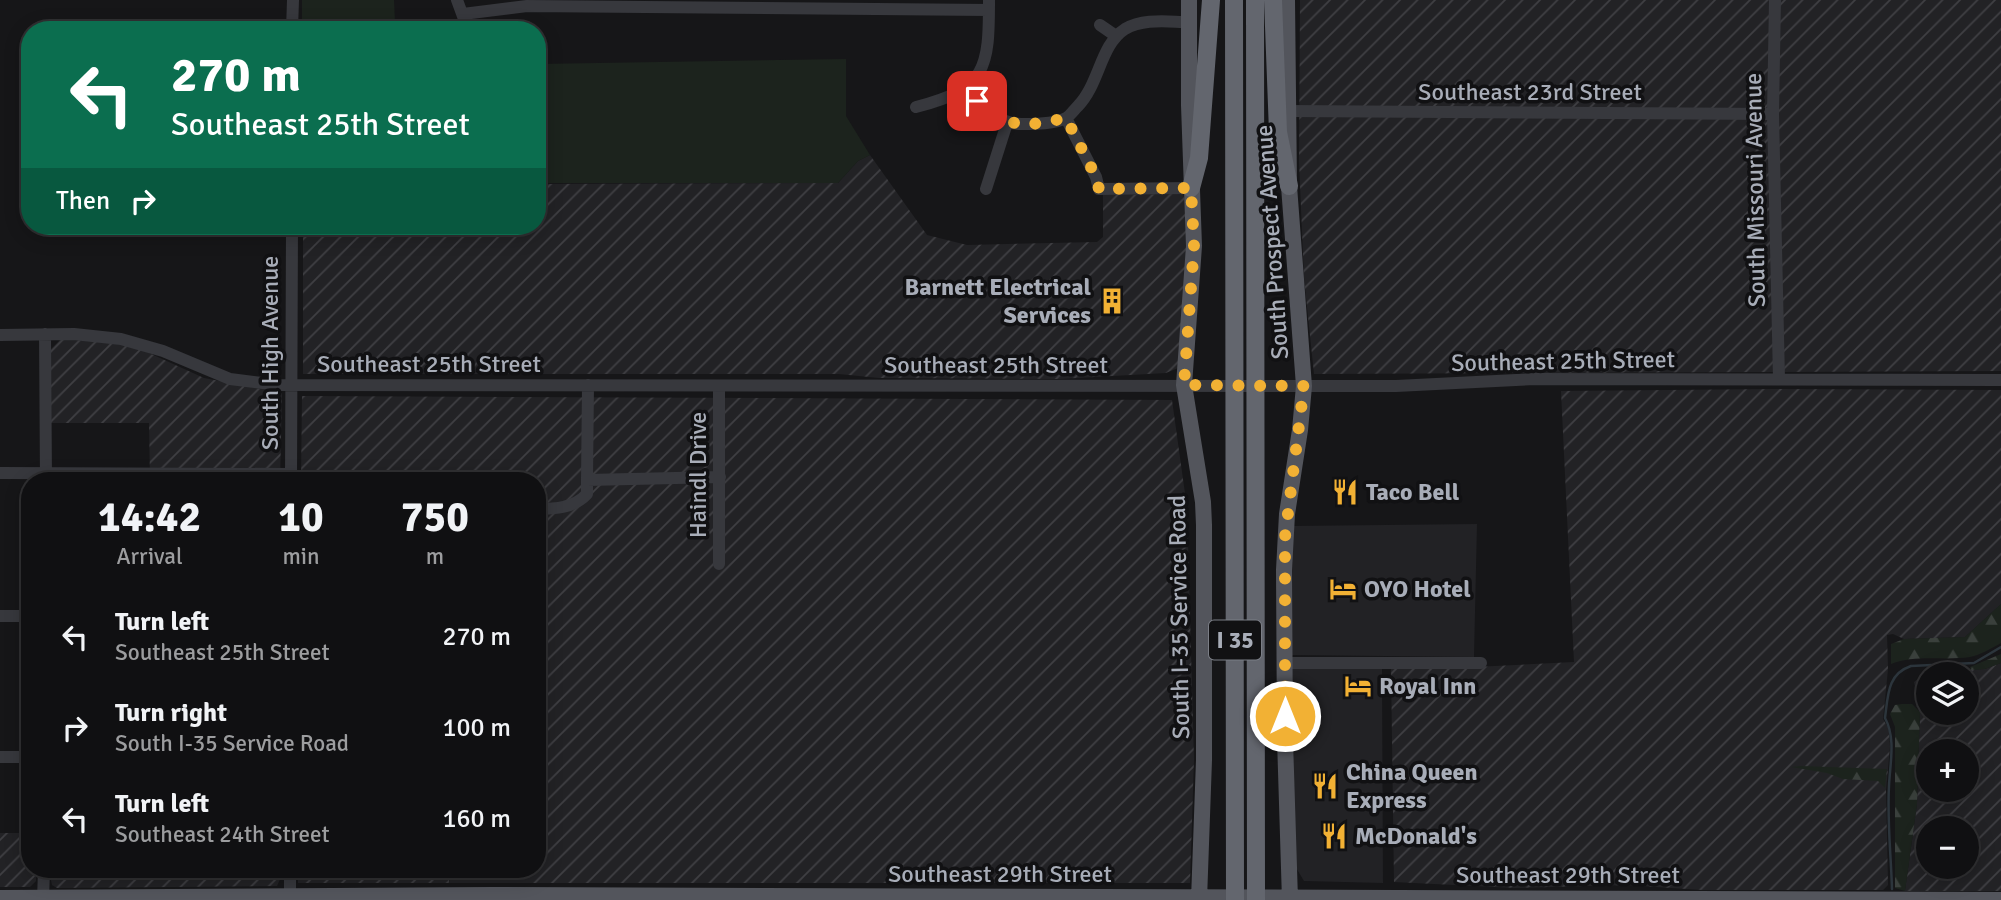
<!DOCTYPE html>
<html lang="en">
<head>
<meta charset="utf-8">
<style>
  body { margin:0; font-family:Signika,sans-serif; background:#19191b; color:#f1f3f6; height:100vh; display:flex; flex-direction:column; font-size:26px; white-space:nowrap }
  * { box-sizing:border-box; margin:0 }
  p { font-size:23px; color:#9c9d9f }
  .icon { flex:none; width:38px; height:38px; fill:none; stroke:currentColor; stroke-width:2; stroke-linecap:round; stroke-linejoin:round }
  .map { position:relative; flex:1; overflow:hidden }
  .side { position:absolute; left:21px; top:472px; width:525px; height:406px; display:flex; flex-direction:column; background:#101012; border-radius:28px; box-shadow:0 4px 18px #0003,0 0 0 2px #303032 }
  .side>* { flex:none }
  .guide { position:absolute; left:21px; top:21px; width:525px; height:214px; border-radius:28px; box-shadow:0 4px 18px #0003,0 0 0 2px #303032; background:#0b6e4f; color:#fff; overflow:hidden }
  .tools { position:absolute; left:1916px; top:662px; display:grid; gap:14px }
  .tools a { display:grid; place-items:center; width:63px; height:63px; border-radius:50%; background:#101012; box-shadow:0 4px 18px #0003,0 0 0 2px #303032; font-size:35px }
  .pin { position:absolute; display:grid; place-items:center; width:60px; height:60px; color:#fff; margin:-30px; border-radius:14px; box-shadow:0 4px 10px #0006 }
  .me { position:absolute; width:77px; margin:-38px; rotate:0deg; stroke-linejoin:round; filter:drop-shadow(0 0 5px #0008) }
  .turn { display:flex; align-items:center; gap:24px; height:147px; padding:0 35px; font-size:32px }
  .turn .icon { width:91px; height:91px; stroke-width:2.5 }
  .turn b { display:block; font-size:49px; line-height:60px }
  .then { display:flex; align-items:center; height:66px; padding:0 35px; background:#0003; gap:14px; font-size:26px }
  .eta { display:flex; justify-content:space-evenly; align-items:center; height:119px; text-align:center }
  .eta b { font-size:42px; font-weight:700; line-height:49px }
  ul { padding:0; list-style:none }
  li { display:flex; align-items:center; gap:21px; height:91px; padding:0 35px }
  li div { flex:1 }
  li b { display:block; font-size:26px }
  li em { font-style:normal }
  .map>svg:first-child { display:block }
</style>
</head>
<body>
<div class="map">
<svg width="2001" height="900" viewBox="0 0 2001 900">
  <defs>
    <pattern id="industrial-furrows" width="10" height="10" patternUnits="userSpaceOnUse" patternTransform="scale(1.75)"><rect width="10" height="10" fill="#222225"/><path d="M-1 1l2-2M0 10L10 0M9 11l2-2" fill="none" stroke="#3f3f43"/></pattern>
    <pattern id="forest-firs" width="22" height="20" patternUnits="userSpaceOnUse" patternTransform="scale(1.75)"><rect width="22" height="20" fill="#1c231d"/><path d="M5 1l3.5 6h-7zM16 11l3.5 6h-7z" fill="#3a403c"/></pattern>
  </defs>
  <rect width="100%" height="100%" fill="#161618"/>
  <path fill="#222225" d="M1477 524 1474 657 1292 655 1291 526Z
    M1382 666 1383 883 1304 881 1295 866 1292 667Z
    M450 870H533V883H449Z"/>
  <path fill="url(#industrial-furrows)" fill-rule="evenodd" d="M1300 0H2001V371L1314 374 1304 278 1299 161Z
    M870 155 927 235 967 245 1097 242 1103 237V195L1183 194 1188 209 1184 298 1178 368 1166 373 1059 379 879 378 839 374H303V226H537V184L838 183 858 161Z
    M61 339 106 342 138 348 204 378 282 393 280 481H150L149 423H49V351Z
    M1773 389 2001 390V604L1965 637 1904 639 1893 634 1887 635 1888 669 1883 719 1889 729 1890 747 1886 790 1888 885 1883 890H1702L1626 885 1515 888 1394 882 1391 667 1454 668 1574 662 1561 391Z
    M302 396 1172 400 1187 508 1194 759 1190 883H533V870H537V481H301Z
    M2001 663V891H1905L1917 804 1920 712 1914 682 1927 672 1985 669ZM1928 674H1967V712H1928ZM1928 751H1967V789H1928ZM1928 828H1967V866H1928Z
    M0 833H30V870H36V881L30 887H0Z
    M49 870H284L277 886 57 888 52 885Z
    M298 870H449V883H298Z"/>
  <path fill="#1c231d" d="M302 0H394L395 21 400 30H302Z
    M846 59V116L870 155 858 161 838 183H537V64Z"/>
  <path fill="url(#forest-firs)" d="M2001 604V643C1992 648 1980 655 1970 657 1943 661 1916 654 1891 664V644L1904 639 1965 637Z
    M2001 654V663L1985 669 1971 670 1970 667Z
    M1902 704H1912L1920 712 1917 804 1905 891 1895 888V727L1890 714 1895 705Z
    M1801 766 1887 769 1885 788 1878 781 1843 779 1827 773 1791 767Z"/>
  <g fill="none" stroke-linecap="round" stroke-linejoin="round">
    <path stroke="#2c353c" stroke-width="2.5" d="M1892 889C1891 855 1887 820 1889 786 1890 763 1896 738 1885 718 1888 696 1887 674 1911 666L1974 663 2001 647"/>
    <path stroke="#37383d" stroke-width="12" d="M457 0 468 30
      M1775 0 1773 114 1779 379
      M463 14 527 6 989 10
      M1100 25 1116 36
      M292 30 293 0
      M968 86C979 105 1000 125 1023 124 1035 124 1055 124 1066 118 1070 116 1074 110 1078 106 1100 83 1100 45 1125 29 1144 18 1168 22 1189 22
      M916 107C987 89 989 68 989 0
      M1287 111 1773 114
      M1066 118 1096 177 1099 189 1191 188
      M986 189 1007 123
      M45 334 46 481
      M0 335 74 334 121 339 163 351 230 379 278 385 1396 386 1535 379 2001 380
      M0 473 291 474
      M587 480 588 385
      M291 481 292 226
      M537 509C555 509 574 508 587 494V480L720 477
      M719 564V386
      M0 616H30
      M1285 663H1481
      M0 757H30
      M43 900 44 870
      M290 900V870"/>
    <path stroke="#53555c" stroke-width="16" d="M1189 0V105L1194 246 1184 385 1203 502 1204 525V760L1199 900
      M1287 0 1289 186 1304 386 1300 430 1287 514 1284 570 1285 739 1290 900
      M0 898 490 895 2001 900"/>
    <path stroke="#63666e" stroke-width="18" d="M1234 0 1235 900
      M1255 0 1256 900
      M1273 0 1278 132 1289 186
      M1191 188 1199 158 1211 0"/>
  </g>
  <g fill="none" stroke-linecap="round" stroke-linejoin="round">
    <path stroke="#f2b134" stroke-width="12" stroke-dasharray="0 21.6" d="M977 101C1014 130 1021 127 1066 118L1096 177 1099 189 1191 188 1194 246 1184 385 1304 386 1285 537V716"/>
  </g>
  <defs>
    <g id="building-bare" transform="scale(2.1)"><path d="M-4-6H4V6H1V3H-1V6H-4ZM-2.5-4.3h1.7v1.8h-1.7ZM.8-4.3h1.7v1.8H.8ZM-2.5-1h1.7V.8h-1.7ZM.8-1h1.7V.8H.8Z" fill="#f2b134" stroke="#111113" stroke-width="2.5" paint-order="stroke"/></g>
    <g id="restaurant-bare" transform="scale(2.1)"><path d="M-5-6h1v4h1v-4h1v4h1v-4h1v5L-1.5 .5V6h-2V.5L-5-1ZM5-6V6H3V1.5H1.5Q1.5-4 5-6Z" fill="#f2b134" stroke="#111113" stroke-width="2.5" paint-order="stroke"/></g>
    <g id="hotel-bare" transform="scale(2.1)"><path d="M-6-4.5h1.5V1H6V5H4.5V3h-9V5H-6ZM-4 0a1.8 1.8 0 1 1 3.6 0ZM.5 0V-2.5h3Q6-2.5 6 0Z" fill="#f2b134" stroke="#111113" stroke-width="2.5" paint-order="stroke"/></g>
  </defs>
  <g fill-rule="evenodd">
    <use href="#building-bare" x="1112" y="301"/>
    <use href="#restaurant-bare" x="1345" y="492"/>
    <use href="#hotel-bare" x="1343" y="589"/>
    <use href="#hotel-bare" x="1358" y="686"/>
    <use href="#restaurant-bare" x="1325" y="786"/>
    <use href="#restaurant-bare" x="1334" y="836"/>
  </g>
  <g text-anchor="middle" stroke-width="7" stroke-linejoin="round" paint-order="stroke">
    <rect fill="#111113" stroke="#7b7e86" stroke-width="2" x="1209" y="620.5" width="52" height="39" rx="5"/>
    <g font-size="23" font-weight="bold" fill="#a8adb8">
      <text x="1235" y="648">I 35</text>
    </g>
    <g font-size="24" fill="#a8adb8" stroke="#111113">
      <text x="1530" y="100">Southeast 23rd Street</text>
      <text transform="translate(1755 190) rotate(-91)" y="8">South Missouri Avenue</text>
      <text transform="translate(1272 242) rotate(-94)" y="8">South Prospect Avenue</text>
      <text transform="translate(270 353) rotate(-90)" y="8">South High Avenue</text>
      <text transform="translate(1563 361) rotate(-1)" y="8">Southeast 25th Street</text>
      <text x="429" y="372">Southeast 25th Street</text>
      <text x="996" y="373">Southeast 25th Street</text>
      <text transform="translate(698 475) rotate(-90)" y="8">Haindl Drive</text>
      <text transform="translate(1179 617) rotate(-91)" y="8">South I-35 Service Road</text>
      <text x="1000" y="882">Southeast 29th Street</text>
      <text x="1568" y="883">Southeast 29th Street</text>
    </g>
    <g font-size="24" font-weight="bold" fill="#a8adb8" stroke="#111113" text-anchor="start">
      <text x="1091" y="295" text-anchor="end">Barnett Electrical<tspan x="1091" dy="28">Services</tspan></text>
      <text x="1366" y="500">Taco Bell</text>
      <text x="1364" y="597">OYO Hotel</text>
      <text x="1379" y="694">Royal Inn</text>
      <text x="1346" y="780">China Queen<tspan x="1346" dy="28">Express</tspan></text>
      <text x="1355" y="844">McDonald's</text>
    </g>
  </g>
</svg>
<div class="tools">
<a><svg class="icon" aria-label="layers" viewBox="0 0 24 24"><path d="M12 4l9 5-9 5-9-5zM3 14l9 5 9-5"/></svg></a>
<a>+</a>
<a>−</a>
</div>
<div class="pin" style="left:977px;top:101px;background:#d93025"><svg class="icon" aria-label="arrive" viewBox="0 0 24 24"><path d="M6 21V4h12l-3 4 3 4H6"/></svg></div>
<svg class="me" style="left:1285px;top:716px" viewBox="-20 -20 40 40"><circle r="17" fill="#f2b134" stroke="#fff" stroke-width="3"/><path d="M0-11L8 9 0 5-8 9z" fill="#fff"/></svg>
<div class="guide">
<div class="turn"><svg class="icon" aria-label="left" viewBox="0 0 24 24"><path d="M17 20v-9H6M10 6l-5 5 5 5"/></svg><div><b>270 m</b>Southeast 25th Street</div></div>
<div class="then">Then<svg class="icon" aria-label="right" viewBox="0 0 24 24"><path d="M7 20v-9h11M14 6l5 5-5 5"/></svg></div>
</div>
<section class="side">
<div class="eta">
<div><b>14:42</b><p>Arrival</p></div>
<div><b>10</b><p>min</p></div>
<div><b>750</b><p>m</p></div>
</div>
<ul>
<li><svg class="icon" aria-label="left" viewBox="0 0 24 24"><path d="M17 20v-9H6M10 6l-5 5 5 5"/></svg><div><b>Turn left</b><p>Southeast 25th Street</p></div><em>270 m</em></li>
<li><svg class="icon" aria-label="right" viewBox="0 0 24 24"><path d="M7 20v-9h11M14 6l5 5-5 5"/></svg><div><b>Turn right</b><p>South I-35 Service Road</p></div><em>100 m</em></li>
<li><svg class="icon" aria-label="left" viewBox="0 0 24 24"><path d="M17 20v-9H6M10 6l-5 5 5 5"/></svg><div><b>Turn left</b><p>Southeast 24th Street</p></div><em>160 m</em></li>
</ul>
</section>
</div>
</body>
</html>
